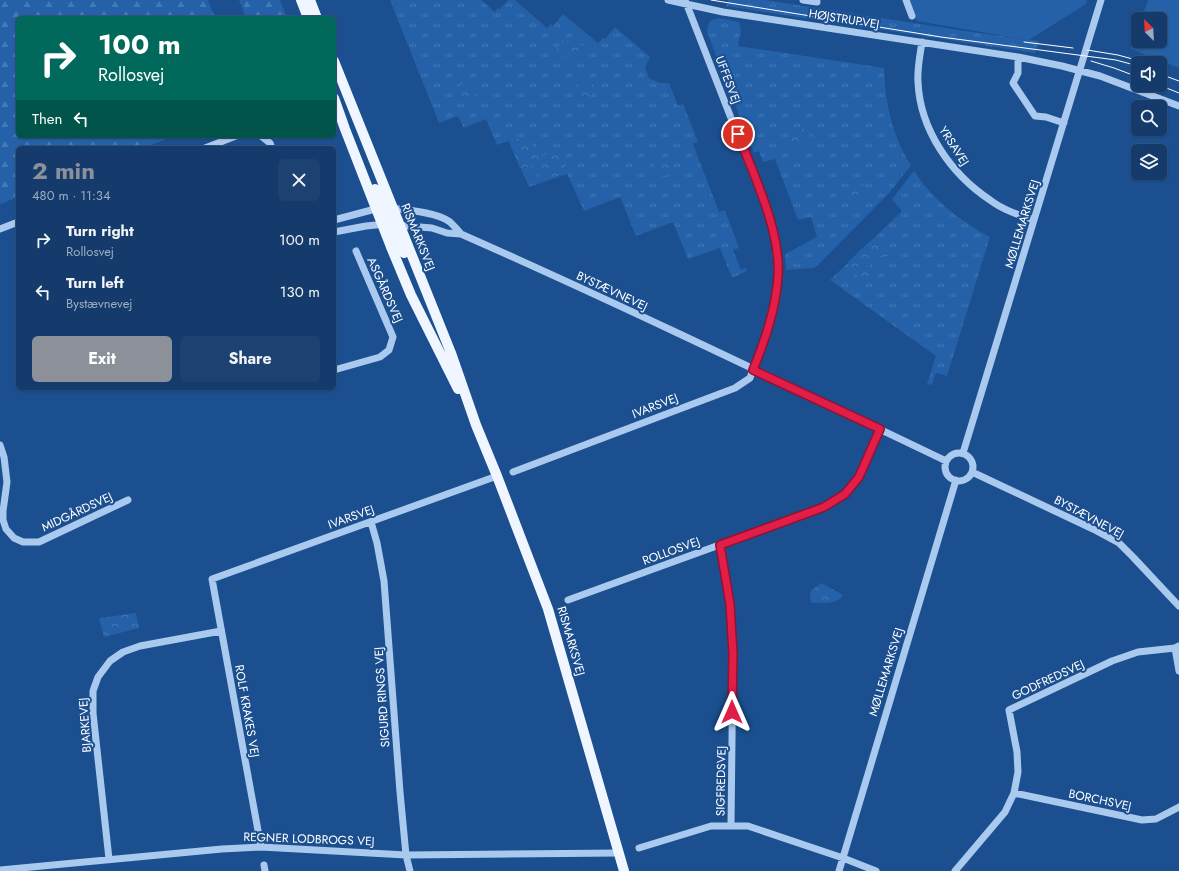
<!DOCTYPE html>
<html lang="en">
<head>
<meta charset="utf-8">
<style>
  body { margin:0; font-family:Jost,sans-serif; background:#1d4271; color:#f1f3f6; height:100vh; display:flex; flex-direction:column; font-size:15px; white-space:nowrap }
  * { box-sizing:border-box; margin:0 }
  p { font-size:13px; color:#9dadc1 }
  .icon { flex:none; width:22px; height:22px; fill:none; stroke:currentColor; stroke-width:2; stroke-linecap:round; stroke-linejoin:round }
  .map { position:relative; flex:1; overflow:hidden }
  .side { position:absolute; left:16px; top:146px; width:320px; height:244px; display:flex; flex-direction:column; background:#143b6b; border-radius:6px; box-shadow:0 1px 3px #0004,0 0 0 1px #33557e }
  .side>* { flex:none }
  .guide { position:absolute; left:16px; top:16px; width:320px; height:122px; border-radius:6px; box-shadow:0 1px 3px #0004,0 0 0 1px #33557e; background:#00695c; color:#fff; overflow:hidden }
  .needle { width:26px; rotate:336deg }
  .buttons { position:absolute; left:1131px; top:12px; display:grid; gap:8px }
  .buttons a { display:grid; place-items:center; width:36px; height:36px; border-radius:6px; background:#143b6b; box-shadow:0 1px 3px #0004,0 0 0 1px #33557e; font-size:20px }
  .pin { position:absolute; display:grid; place-items:center; width:34px; height:34px; color:#fff; margin:-17px; border:2px solid #fff; border-radius:50%; box-shadow:0 1px 4px #0007 }
  .me { position:absolute; width:44px; margin:-22px; rotate:0deg; stroke-linejoin:round; filter:drop-shadow(0 0 3px #0008) }
  .turn { display:flex; align-items:center; gap:14px; height:84px; padding:0 16px; font-size:18px }
  .turn .icon { width:52px; height:52px; stroke-width:2.5 }
  .turn b { display:block; font-size:28px; line-height:34px }
  .then { display:flex; align-items:center; height:38px; padding:0 16px; background:#0003; gap:8px; font-size:15px }
  .round { display:grid; place-items:center; flex:none; width:42px; height:42px; border-radius:6px; background:#1d4271 }
  .head { display:flex; align-items:center; justify-content:space-between; height:68px; padding:0 16px }
  h1 { font-size:24px; font-weight:700; line-height:30px; color:#8c9099 }
  .cta { display:flex; gap:8px; margin-top:auto; padding:8px 16px }
  .cta a { flex:1; height:46px; border-radius:6px; background:#8c9099; color:#fff; font-size:16px; font-weight:700; line-height:46px; text-align:center }
  .cta a+a { background:#1d4271; color:#f1f3f6 }
  ul { padding:0; list-style:none }
  li { display:flex; align-items:center; gap:12px; height:52px; padding:0 16px }
  li div { flex:1 }
  li b { display:block; font-size:15px }
  li em { font-style:normal }
  .map>svg:first-child { display:block }
</style>
</head>
<body>
<div class="map">
<svg width="1179" height="871" viewBox="0 0 1179 871">
  <defs>
    <pattern id="grass-tufts" width="24" height="20" patternUnits="userSpaceOnUse"><rect width="24" height="20" fill="#2461a8"/><path d="M3 7l-1-3M5 7V3M7 7l1-3M15 17l-1-3M17 17v-4M19 17l1-3" fill="none" stroke="#4579b5"/></pattern>
    <pattern id="forest-firs" width="22" height="20" patternUnits="userSpaceOnUse"><rect width="22" height="20" fill="#2461a8"/><path d="M5 1l3.5 6h-7zM16 11l3.5 6h-7z" fill="#4579b5"/></pattern>
    <pattern id="park-crowns" width="20" height="18" patternUnits="userSpaceOnUse"><rect width="20" height="18" fill="#2461a8"/><path d="M2 6a3 3 0 1 1 6 0M12 15a3 3 0 1 1 6 0" fill="none" stroke="#4579b5"/></pattern>
  </defs>
  <rect width="100%" height="100%" fill="#1b4f8f"/>
  <path fill="url(#grass-tufts)" d="M390 0H481L495 12 498 8 500 9 508 0H515L547 28 551 24 553 26 563 14 598 43 603 38 605 39 615 27 650 57 645 67 649 78 660 83H669L678 106 683 104 698 142 693 144 719 212 725 210 739 248 733 250 741 270 746 268 747 271 732 278 720 248 688 259 673 222 636 236 620 197 584 211 567 174 529 187 509 141 497 145 486 119 464 128 458 116 439 123Z
    M728 0H765L965 31 1039 41 1035 53 726 6Z
    M718 18 739 22 741 29 738 46 884 68C885 102 892 136 911 165L890 192 818 265 813 268 786 270 785 254 817 237 811 217 798 220 775 159 763 162 759 151 754 153 707 32 708 25 711 20Z
    M914 171C933 200 960 221 990 237L947 376 936 373 932 385 927 384 936 356 830 280 902 211 892 199Z"/>
  <path fill="url(#forest-firs)" d="M0 0H208L215 18H18V136H174L143 148H18V197L0 204Z
    M239 0H280L287 18H246Z"/>
  <path fill="url(#park-crowns)" d="M563 40 585 46 580 62 554 53Z
    M576 88a9 9 0 1 1 18 0a9 9 0 1 1-18 0Z
    M455 94a10 10 0 1 1 20 0a10 10 0 1 1-20 0Z
    M790 138a10 10 0 1 1 20 0a10 10 0 1 1-20 0Z
    M528 135 538 157 559 150 569 172 540 182 533 166 520 168 509 142Z
    M654 167a9 9 0 1 1 18 0a9 9 0 1 1-18 0Z
    M847 189a9 9 0 1 1 18 0a9 9 0 1 1-18 0Z
    M883 242 889 256H880L869 266 871 272 865 280 857 276 848 262 867 244Z
    M821 583 843 595C836 606 822 602 811 603L810 596 811 591Z
    M136 613 139 628 104 637 99 618Z"/>
  <path fill="#2461a8" d="M909 0H1087L1086 4 1029 40 917 21Z
    M1148 0H1179V68L1131 49 1138 28V41H1160V19H1141Z"/>
  <g fill="none" stroke-linecap="round" stroke-linejoin="round">
    <path stroke="#a9c9ee" stroke-width="7" d="M668 0 723 12 1018 57 1062 66 1100 76 1179 106
      M803 0 817 2
      M906 0 912 16
      M922 42C920 55 917 69 918 82 920 130 951 174 990 200 1003 210 1019 215 1034 220
      M1018 57V73L1013 83 1035 116 1046 117 1064 123
      M261 136 270 143 272 148
      M205 148 236 136
      M389 208C404 209 439 213 450 222 454 226 458 230 461 234
      M334 220 379 208
      M396 225 432 228 447 233 461 234C624 306 785 384 946 461
      M0 229 18 222
      M334 232 366 226 386 224
      M334 370 380 357 389 350 393 337 356 251
      M0 445 4 457 7 482 3 511V520L6 529 14 538 23 542H39L128 500
      M963 453 1101 0
      M945 467a14 14 0 1 1 28 0a14 14 0 1 1-28 0Z
      M513 472 735 388 750 378 768 331 776 296 778 275 775 241 768 213 685 0
      M972 472 1093 529 1119 543 1133 557 1179 606
      M371 522 377 543 384 581 400 792 406 855 410 871
      M720 545 730 604 733 654 731 826
      M568 600 824 507 845 494 859 477 880 429
      M1175 648 1179 671
      M1014 793 1142 820 1156 819 1179 807
      M261 847 212 579 497 476
      M639 848 711 826H748L843 858 876 871
      M109 859 93 713V691L98 677 110 661 123 652 140 646 221 631
      M264 865 265 871
      M0 870 222 849 261 847 406 855 618 853
      M839 871 956 480
      M955 871 1005 812 1014 793 1018 772 1017 752 1009 710 1112 661 1138 652 1175 648 1179 646"/>
    <path stroke="#f0f6ff" stroke-width="10" d="M301 0 308 18
      M310 0 317 18
      M334 61 451 353 476 425 497 476 548 609 624 871
      M334 98 345 129 391 247 411 295 458 389
      M375 189 384 208 393 220
      M384 216 390 225 404 253"/>
    <path stroke="#fff" stroke-width="1" d="M711 0 941 37 1116 60 1138 66
      M1024 42 1073 48
      M1087 50 1118 55 1147 63
      M1091 61 1114 68 1138 77
      M1160 74 1179 81
      M1159 85 1179 93"/>
  </g>
  <g fill="none" stroke-linecap="round" stroke-linejoin="round">
    <g stroke="#92132f" stroke-width="10">
      <path id="route" d="M732 712 733 654 730 604 720 545 824 507 845 494 859 477 880 429 753 370C765 340 776 309 778 276 781 231 754 176 738 134"/>
    </g>
    <use href="#route" stroke="#e11d48" stroke-width="7"/>
  </g>
  <g text-anchor="middle" stroke-width="4" stroke-linejoin="round" paint-order="stroke">
    <g font-size="12" fill="#fff" stroke="#1b4f8f">
      <text transform="translate(844 19) rotate(9)" y="4">HØJSTRUPVEJ</text>
      <text transform="translate(728 80) rotate(69)" y="4">UFFESVEJ</text>
      <text transform="translate(954 146) rotate(57)" y="4">YRSAVEJ</text>
      <text transform="translate(1022 224) rotate(-73)" y="4">MØLLEMARKSVEJ</text>
      <text transform="translate(418 237) rotate(68)" y="4">RISMARKSVEJ</text>
      <text transform="translate(385 290) rotate(66)" y="4">ASGÅRDSVEJ</text>
      <text transform="translate(612 291) rotate(25)" y="4">BYSTÆVNEVEJ</text>
      <text transform="translate(655 406) rotate(-21)" y="4">IVARSVEJ</text>
      <text transform="translate(77 512) rotate(-25)" y="4">MIDGÅRDSVEJ</text>
      <text transform="translate(351 517) rotate(-20)" y="4">IVARSVEJ</text>
      <text transform="translate(1089 517) rotate(28)" y="4">BYSTÆVNEVEJ</text>
      <text transform="translate(671 551) rotate(-20)" y="4">ROLLOSVEJ</text>
      <text transform="translate(571 641) rotate(74)" y="4">RISMARKSVEJ</text>
      <text transform="translate(886 672) rotate(-73)" y="4">MØLLEMARKSVEJ</text>
      <text transform="translate(1048 680) rotate(-25)" y="4">GODFREDSVEJ</text>
      <text transform="translate(382 697) rotate(-94)" y="4">SIGURD RINGS VEJ</text>
      <text transform="translate(247 711) rotate(80)" y="4">ROLF KRAKES VEJ</text>
      <text transform="translate(85 725) rotate(-94)" y="4">BJARKEVEJ</text>
      <text transform="translate(721 781) rotate(-89)" y="4">SIGFREDSVEJ</text>
      <text transform="translate(1100 800) rotate(12)" y="4">BORCHSVEJ</text>
      <text transform="translate(309 839) rotate(2)" y="4">REGNER LODBROGS VEJ</text>
    </g>
  </g>
</svg>
<div class="buttons">
<a><svg class="needle" viewBox="-14 -14 28 28"><path d="M0-13l5 13h-10z" fill="#e53935"/><path d="M0 13l5-13h-10z" fill="#9dadc1"/></svg></a>
<a><svg class="icon" aria-label="sound" viewBox="0 0 24 24"><path d="M4 9h4l5-4v14l-5-4H4zM17 9q2 3 0 6"/></svg></a>
<a><svg class="icon" aria-label="search" viewBox="0 0 24 24"><circle cx="10" cy="10" r="6"/><path d="M15 15l6 6"/></svg></a>
<a><svg class="icon" aria-label="layers" viewBox="0 0 24 24"><path d="M12 4l9 5-9 5-9-5zM3 14l9 5 9-5"/></svg></a>
</div>
<div class="pin" style="left:738px;top:134px;background:#d93025"><svg class="icon" aria-label="arrive" viewBox="0 0 24 24"><path d="M6 21V4h12l-3 4 3 4H6"/></svg></div>
<svg class="me" style="left:732px;top:712px" viewBox="-20 -20 40 40"><path d="M0-17L14 15 0 8-14 15z" fill="#e11d48" stroke="#fff" stroke-width="4"/></svg>
<div class="guide">
<div class="turn"><svg class="icon" aria-label="right" viewBox="0 0 24 24"><path d="M7 20v-9h11M14 6l5 5-5 5"/></svg><div><b>100 m</b>Rollosvej</div></div>
<div class="then">Then<svg class="icon" aria-label="left" viewBox="0 0 24 24"><path d="M17 20v-9H6M10 6l-5 5 5 5"/></svg></div>
</div>
<section class="side">
<div class="head"><div><h1>2 min</h1><p>480 m · 11:34</p></div><a class="round"><svg class="icon" aria-label="close" viewBox="0 0 24 24"><path d="M6 6l12 12M18 6L6 18"/></svg></a></div>
<ul>
<li><svg class="icon" aria-label="right" viewBox="0 0 24 24"><path d="M7 20v-9h11M14 6l5 5-5 5"/></svg><div><b>Turn right</b><p>Rollosvej</p></div><em>100 m</em></li>
<li><svg class="icon" aria-label="left" viewBox="0 0 24 24"><path d="M17 20v-9H6M10 6l-5 5 5 5"/></svg><div><b>Turn left</b><p>Bystævnevej</p></div><em>130 m</em></li>
</ul>
<div class="cta"><a>Exit</a><a>Share</a></div>
</section>
</div>
</body>
</html>
